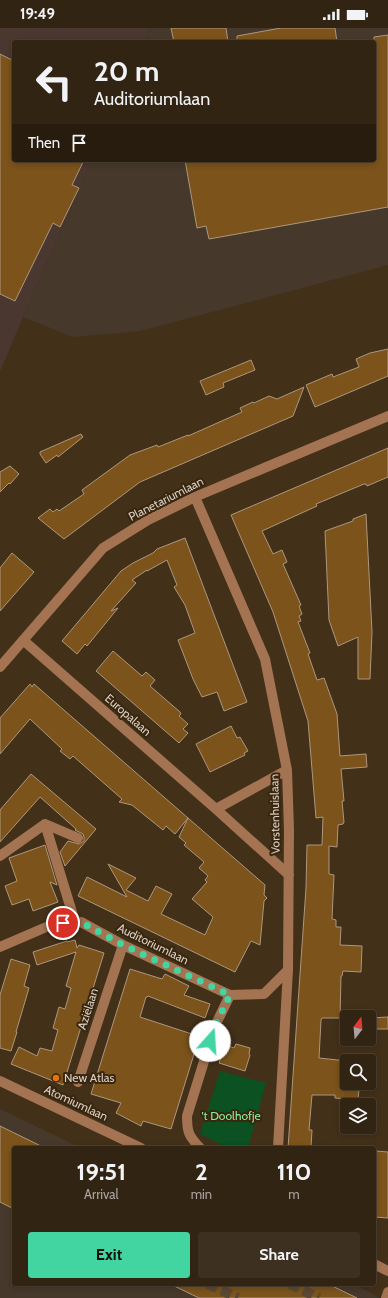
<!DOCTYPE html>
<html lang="en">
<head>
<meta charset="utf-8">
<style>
  body { margin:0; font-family:Cabin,sans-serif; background:#3d3021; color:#f1f3f6; height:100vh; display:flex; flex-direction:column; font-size:15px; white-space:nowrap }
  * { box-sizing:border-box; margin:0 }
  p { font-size:13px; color:#a8a4a0 }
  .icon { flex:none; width:22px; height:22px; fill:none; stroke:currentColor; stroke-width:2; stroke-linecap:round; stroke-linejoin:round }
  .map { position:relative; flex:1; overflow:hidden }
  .side { position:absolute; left:12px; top:1118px; width:364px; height:140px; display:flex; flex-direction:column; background:#322413; border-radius:4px; box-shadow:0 2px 6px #0003,0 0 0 1px #4d4133 }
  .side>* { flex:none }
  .top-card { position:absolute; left:12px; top:12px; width:364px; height:122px; border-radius:4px; box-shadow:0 2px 6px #0003,0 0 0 1px #4d4133; background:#322413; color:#f1f3f6; overflow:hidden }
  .needle { width:26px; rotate:16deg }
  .controls { position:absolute; left:340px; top:982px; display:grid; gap:8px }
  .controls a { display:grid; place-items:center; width:36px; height:36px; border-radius:4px; background:#322413; box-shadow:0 2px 6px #0003,0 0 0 1px #4d4133; font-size:20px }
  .pin { position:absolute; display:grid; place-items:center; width:34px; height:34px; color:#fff; margin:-17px; border:2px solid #fff; border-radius:50%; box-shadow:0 1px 4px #0007 }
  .me { position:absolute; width:44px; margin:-22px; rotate:19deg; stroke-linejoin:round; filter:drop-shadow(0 0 3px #0008) }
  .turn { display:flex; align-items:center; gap:14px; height:84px; padding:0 16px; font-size:18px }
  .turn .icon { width:52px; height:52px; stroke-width:2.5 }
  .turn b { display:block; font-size:28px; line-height:34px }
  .then { display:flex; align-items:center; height:38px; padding:0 16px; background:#0003; gap:8px; font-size:15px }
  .eta { display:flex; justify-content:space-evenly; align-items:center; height:68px; text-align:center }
  .eta b { font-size:24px; font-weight:700; line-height:28px }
  .cta { display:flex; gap:8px; margin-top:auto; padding:8px 16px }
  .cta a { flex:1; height:46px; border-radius:4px; background:#42d4a1; color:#111; font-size:16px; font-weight:700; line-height:46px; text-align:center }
  .cta a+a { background:#3d3021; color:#f1f3f6 }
  .status { display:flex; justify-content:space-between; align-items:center; height:28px; padding:0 20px; background:#322413; direction:ltr }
  .status svg { height:11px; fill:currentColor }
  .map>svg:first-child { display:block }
</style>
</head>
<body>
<div class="status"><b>19:49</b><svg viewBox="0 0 49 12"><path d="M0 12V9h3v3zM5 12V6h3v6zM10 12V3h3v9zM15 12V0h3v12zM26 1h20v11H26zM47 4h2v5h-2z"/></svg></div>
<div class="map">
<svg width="388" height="1270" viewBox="0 0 388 1270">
  <rect width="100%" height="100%" fill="#433019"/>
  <path fill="#4a372f" d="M0 0H151L145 14H14V132H92L23 289 0 344Z"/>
  <path fill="#46392b" d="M151 0H388V237L140 303 73 309 23 289 92 132H374V14H145Z
    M0 1081 81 1120H14V1256H354L380 1270H0Z"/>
  <path fill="#0b5121" d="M220 1043 266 1055 248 1120H228L200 1106Z"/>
  <path fill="#7b531b" stroke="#ad977e" d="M171 0H226L228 14H174Z
    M281 0H335L337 14H237V8Z
    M388 7V179L209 211 206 198 197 200 185 132H374V9Z
    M0 26 14 33V132H84L72 157 79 160 60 199 53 195 15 273 0 266Z
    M388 321V348L315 379 306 357 332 346 333 349 359 339 356 331 370 325Z
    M251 332 255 342 223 355 224 359 206 367 200 353Z
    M304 359 293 388 140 454 64 511 38 490 50 481 53 484 57 481 59 483 84 466 82 462 130 427 157 417 158 419 188 407V408L242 384 240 380 253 374 254 375 269 368 277 371Z
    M81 406 83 409 58 429 57 427 46 435 40 426V424Z
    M388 420V449L367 458 366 456H364L316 476 317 478 262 503 273 526 282 522 287 534 283 536 301 577 299 578 302 586 299 588 301 593 298 594 310 625 308 626 317 652 324 650 337 686 340 728 366 726 367 739 341 741 344 773H342L344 794 343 796 338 797 337 819 329 818V846L334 847 332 891 336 892V899H341L340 917 362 918 361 944 343 943 342 948H341L340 990H322L321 992 319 1030 347 1033V1060L359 1061 358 1072 335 1070V1067H312L309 1102H312L311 1119 288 1120 306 860 307 817H322L323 789 316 790 308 693 273 584 231 487Z
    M10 438 19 446 10 456 9 455 0 464V444Z
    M366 486 372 604 370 651H358V609L338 618 329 592 325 503 353 493V491Z
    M185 510 247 674 224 683 217 664 202 669 193 651 178 612 195 605 185 577 174 559 177 557 167 532 147 543V542L132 552 136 555 111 583 118 580 87 618 85 616 77 626 62 613 121 543 133 535 153 525 157 521Z
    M12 525 34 544 0 583V540Z
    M113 623 142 648 146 644 155 652 150 658 180 684 181 686 179 688 188 696 183 701 188 705 179 715 96 643Z
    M30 656 32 659 34 656 265 857 264 867 267 870 264 873 260 917 251 913 235 944 78 868 87 849 127 869 108 836 136 850 126 862 148 873 156 858 172 866 161 886 205 907 213 889 192 871 207 854 205 852 208 848 199 840 204 834 184 817 186 815 179 809 188 790 175 806 166 798 163 802 132 777 119 774 122 771 73 728 70 731 60 723 62 721 30 691 0 726V690Z
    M231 698 237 710 240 709 248 723 244 725 245 727 210 744 196 716Z
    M31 746 96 801 65 838 60 824 68 813 79 816 84 813V809L83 806 75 802 76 801 40 769 0 814V782Z
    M45 817 57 857 50 854 58 874 33 883 29 871 12 877 5 858 17 853 9 830Z
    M75 912 77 920 79 917 104 925 63 1057 11 1036 19 1019 37 1028 40 1020 52 1023 58 1002 53 1000 59 979 65 981 71 960 66 958 76 924 37 937 33 924 67 913V914Z
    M11 931 30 937 24 958 29 960 16 1004H17L11 1023 0 1020V967Z
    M130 941 162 951 165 946 189 958 184 967 210 976 205 990 148 968 147 969H146L140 989 198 1008V1013L171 1101 143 1093 141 1098 116 1085 121 1075 91 1066Z
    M388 989V1001H370V990Z
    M236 1016 250 1020 249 1026 250 1027 245 1043 219 1035 225 1019 227 1020 228 1018 234 1020Z
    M0 1098 45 1120H14V1181L0 1174Z
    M376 1123 388 1124V1190L374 1189V1157Z
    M170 1256H328L357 1270H199Z"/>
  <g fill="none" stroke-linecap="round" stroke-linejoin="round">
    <path stroke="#5a4832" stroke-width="10" stroke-dasharray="10 5" stroke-linecap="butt" d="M208 1256 238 1270
      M290 1256 319 1270"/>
    <path stroke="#a37352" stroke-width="10" d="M195 469 265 631 287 742 289 802 288 942 278 1120
      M23 612 216 781 289 847
      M0 639 103 520 148 492 195 469 388 388
      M216 781 287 742
      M45 796 78 810
      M0 828 45 796 75 894
      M0 919 51 897 81 894 123 917 230 967 264 966 288 942
      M0 1053 141 1120
      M78 1054 123 917
      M200 1120C189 1108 187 1105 187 1088L215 998 230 967
      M374 1236 388 1243
      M386 1270 388 1264"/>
  </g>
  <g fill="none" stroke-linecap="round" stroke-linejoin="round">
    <path stroke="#42d4a1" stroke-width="7" stroke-dasharray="0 12.6" d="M63 895 81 894 123 917 230 967 215 998 210 1013"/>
  </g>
  <circle fill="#e8710a" stroke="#38260f" stroke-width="1.5" cx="56" cy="1050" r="4"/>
  <g text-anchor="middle" stroke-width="4" stroke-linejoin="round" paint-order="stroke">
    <g font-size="12" fill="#dbcfc2" stroke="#38260f">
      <text transform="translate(166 471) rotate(-27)" y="4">Planetariumlaan</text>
      <text transform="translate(128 687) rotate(41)" y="4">Europalaan</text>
      <text transform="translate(275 786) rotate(-91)" y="4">Vorstenhuislaan</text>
      <text transform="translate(153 916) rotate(26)" y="4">Auditoriumlaan</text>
      <text transform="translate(88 981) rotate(-72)" y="4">Aziëlaan</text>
      <text transform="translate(76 1075) rotate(25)" y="4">Atomiumlaan</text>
    </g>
    <g font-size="12" fill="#dbcfc2" stroke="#38260f" text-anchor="start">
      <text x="64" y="1054">New Atlas</text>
    </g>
    <g font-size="12" fill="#8deb9d" stroke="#38260f">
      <text x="231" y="1092">'t Doolhofje</text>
    </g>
  </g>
</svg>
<div class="controls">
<a><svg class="needle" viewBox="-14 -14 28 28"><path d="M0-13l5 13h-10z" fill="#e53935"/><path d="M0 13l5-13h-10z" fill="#a8a4a0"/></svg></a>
<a><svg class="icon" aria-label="search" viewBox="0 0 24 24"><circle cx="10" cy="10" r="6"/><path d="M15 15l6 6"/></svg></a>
<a><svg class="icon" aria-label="layers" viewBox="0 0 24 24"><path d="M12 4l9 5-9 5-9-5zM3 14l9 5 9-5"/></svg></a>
</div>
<div class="pin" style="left:63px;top:895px;background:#d93025"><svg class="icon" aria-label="arrive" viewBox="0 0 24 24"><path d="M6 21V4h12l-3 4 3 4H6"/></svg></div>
<svg class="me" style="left:210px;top:1013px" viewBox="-20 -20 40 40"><circle r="19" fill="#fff"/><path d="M0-13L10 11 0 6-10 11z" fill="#42d4a1"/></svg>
<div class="top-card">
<div class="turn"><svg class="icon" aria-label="left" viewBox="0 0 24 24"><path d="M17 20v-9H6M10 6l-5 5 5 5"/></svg><div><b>20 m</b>Auditoriumlaan</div></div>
<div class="then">Then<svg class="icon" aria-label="arrive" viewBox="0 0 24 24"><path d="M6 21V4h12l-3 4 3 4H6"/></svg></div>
</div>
<section class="side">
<div class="eta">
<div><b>19:51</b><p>Arrival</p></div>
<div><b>2</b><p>min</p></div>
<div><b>110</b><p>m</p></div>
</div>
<div class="cta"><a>Exit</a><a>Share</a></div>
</section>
</div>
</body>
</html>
